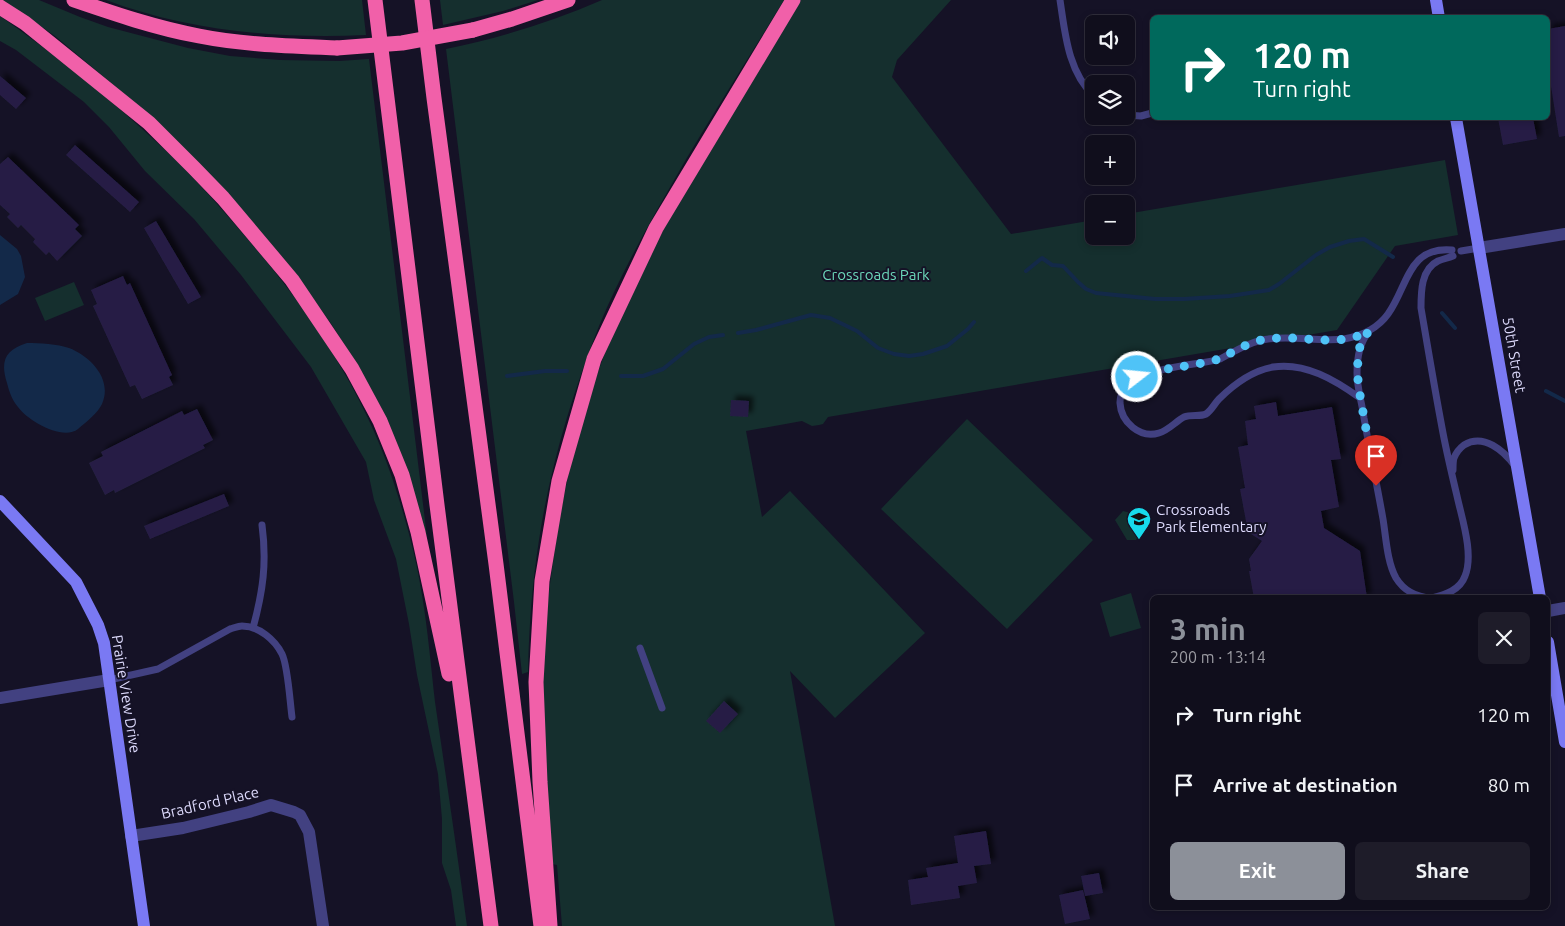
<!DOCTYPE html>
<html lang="en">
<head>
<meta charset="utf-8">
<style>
  body { margin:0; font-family:Ubuntu,sans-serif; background:#1e1c29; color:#f1f3f6; height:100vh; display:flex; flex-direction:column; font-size:19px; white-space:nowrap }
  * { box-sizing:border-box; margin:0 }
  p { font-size:16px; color:#9c9ca3 }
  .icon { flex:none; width:28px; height:28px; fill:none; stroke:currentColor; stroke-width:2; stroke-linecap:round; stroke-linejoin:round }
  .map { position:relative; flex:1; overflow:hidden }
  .panel { position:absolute; left:1150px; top:595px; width:400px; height:315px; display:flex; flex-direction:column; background:#100e1c; border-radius:8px; box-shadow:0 2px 8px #0003,0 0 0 1px #302e3b }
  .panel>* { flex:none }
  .guide { position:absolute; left:1150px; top:15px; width:400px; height:105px; border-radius:8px; box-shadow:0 2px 8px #0003,0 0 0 1px #302e3b; background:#00695c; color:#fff; overflow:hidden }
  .fabs { position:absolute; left:1085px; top:15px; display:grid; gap:10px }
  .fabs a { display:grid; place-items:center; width:50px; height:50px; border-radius:8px; background:#100e1c; box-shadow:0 2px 8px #0003,0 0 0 1px #302e3b; font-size:25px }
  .pin { position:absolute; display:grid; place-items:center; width:42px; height:42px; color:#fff; margin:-51px -21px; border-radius:50% 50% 50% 0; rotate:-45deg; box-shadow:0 0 5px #0007 }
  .pin .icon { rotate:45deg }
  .me { position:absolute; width:55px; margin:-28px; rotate:74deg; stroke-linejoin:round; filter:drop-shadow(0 0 4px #0008) }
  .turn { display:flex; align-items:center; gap:18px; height:105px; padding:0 20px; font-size:22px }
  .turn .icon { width:65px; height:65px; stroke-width:2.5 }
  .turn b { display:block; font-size:35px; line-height:42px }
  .round { display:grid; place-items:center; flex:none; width:52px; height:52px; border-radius:8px; background:#1e1c29 }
  .headline { display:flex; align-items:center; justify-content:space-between; height:85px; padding:0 20px }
  h1 { font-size:30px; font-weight:600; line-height:38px; color:#8c9099 }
  .action { display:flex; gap:10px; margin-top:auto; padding:10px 20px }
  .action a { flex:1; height:58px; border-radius:8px; background:#8c9099; color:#fff; font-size:20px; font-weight:600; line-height:58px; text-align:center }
  .action a+a { background:#1e1c29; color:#f1f3f6 }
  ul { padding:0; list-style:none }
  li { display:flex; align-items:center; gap:15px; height:70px; padding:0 20px }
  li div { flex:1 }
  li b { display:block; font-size:19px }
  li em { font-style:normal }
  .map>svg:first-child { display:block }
</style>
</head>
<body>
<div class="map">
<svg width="1565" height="926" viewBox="0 0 1565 926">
  <defs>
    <filter id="shadow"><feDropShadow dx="4.5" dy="-4.5" stdDeviation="2.5" flood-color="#0009"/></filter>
  </defs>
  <rect width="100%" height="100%" fill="#151226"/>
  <path fill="#152f2e" d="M3 0H39L80 17 108 27 188 48 230 56 280 60 339 61 369 59 427 537 411 486 355 361 330 322 285 260 244 212 141 108 55 36Z
    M106 0H362L366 35C279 39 188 31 106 0Z
    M440 0H538L503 11 443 25Z
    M602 0H784C751 54 717 107 685 161 654 215 623 268 599 326 572 394 550 467 539 540 532 584 529 628 528 672L522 674 514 602 446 49C500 38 551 22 602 0Z
    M800 0H951L897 60 892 77 1011 234 1094 220V236H1126V214L1445 160 1458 235 1395 246 1337 330 828 417 823 424 819 425 812 426 802 421 746 431 762 517 790 491 925 633 835 718 790 671 835 926H562L557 865 552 864 548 830 542 672 545 625 551 576 559 521 569 471 595 380 610 339 666 220Z
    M0 16C57 56 112 100 163 148 198 181 230 218 261 255 321 327 371 406 398 496 408 528 417 562 422 595 428 631 431 667 435 702 446 777 457 851 467 926H456L451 890 442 863V819L438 774 417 675 409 624 396 559 374 500 366 462 311 367 241 275 194 219 145 171 109 127 84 102 16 50 0 41Z
    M74 282 84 305 45 321 35 298Z
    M967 419 1093 540 1007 629 881 509Z
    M1123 511 1131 513 1141 532 1136 540H1127L1115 520Z
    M1131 593 1141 628 1110 637 1100 603Z"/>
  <path fill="#132949" d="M0 235 17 249 21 256 25 277 18 294 0 305Z
    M27 343C39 343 58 344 69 348 90 356 113 379 102 404 98 413 86 422 78 429 63 441 28 421 18 407 12 400 9 391 7 383 0 361 5 350 27 343Z"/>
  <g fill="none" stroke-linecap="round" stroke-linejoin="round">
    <path stroke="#132949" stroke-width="4" d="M1026 271 1042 258 1052 265 1063 266 1078 282 1086 289 1096 293 1155 299H1184L1230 296 1269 290 1279 284 1316 255 1330 247 1349 241 1364 239 1393 257
      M1442 313 1455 328
      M738 333 756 330 811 315 830 318 857 331 878 348 894 354 909 356 923 354 947 346 968 329 974 322
      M507 376 545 371H567
      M621 376H643L663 369 694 344 709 337 723 335
      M1546 391 1565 401"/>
  </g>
  <path fill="#261f45" filter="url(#shadow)" d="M1565 26V136L1559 137 1548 67V29Z
    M0 76 26 98 16 109 0 95Z
    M1498 118H1533L1537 139 1503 145Z
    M75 145 139 202 130 212 66 155Z
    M8 157 79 225 75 229 82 236 57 261 49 252 46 255 33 242 35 239 21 225 18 228 7 217 10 214 0 205V164Z
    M156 221 201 297 188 304 144 228Z
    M123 276 127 285 130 283 172 375 169 377 173 385 142 399 135 385 130 387 93 306 97 304 91 290Z
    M731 400 749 401 748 417 730 416Z
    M1276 402 1278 416 1332 407 1341 459 1331 460 1339 507 1321 511 1324 528 1360 551 1367 598H1254L1249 571H1251L1249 559 1262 541 1248 532 1240 489 1245 488 1238 447 1248 445 1245 421 1256 419 1254 406Z
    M197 409 213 440 203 445 205 448 115 493 114 490 105 495 89 463 103 456 101 452 182 411 184 415Z
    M224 494 229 506 150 539 144 526Z
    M724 701 738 714 720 733 706 721Z
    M986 831 991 864 974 866 977 883 958 886 960 898 911 905 908 880 928 877 926 868 958 863 954 836Z
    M1099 873 1103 893 1085 896 1081 876Z
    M1083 890 1090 919 1065 924 1059 895Z"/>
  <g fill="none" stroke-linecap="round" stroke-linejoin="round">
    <path stroke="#424181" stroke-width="7" d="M1060 0C1065 33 1068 72 1094 96
      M1126 115 1141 116 1152 113
      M1461 251 1479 248
      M1368 333C1359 344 1357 358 1357 373 1357 388 1362 403 1364 418 1370 452 1377 485 1383 519 1386 537 1387 562 1396 578 1404 591 1417 597 1431 598
      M1360 398C1335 380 1305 362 1273 367 1251 371 1234 384 1219 399 1215 403 1211 411 1206 414 1200 417 1191 414 1184 417 1175 422 1169 430 1159 433 1140 439 1121 422 1120 403 1119 366 1195 367 1220 359 1224 357 1229 354 1233 352 1244 346 1256 340 1268 339 1293 335 1318 342 1344 339 1361 336 1378 328 1388 314 1408 286 1408 246 1452 250
      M1453 470C1453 466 1453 461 1454 458 1456 453 1460 448 1464 445 1484 433 1504 451 1515 466
      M1432 598C1445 595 1460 590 1465 576 1474 554 1462 519 1457 496 1452 475 1447 454 1443 433 1435 391 1428 349 1421 308 1421 292 1421 269 1438 261 1443 259 1448 258 1453 256
      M253 628C263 591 267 563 262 525
      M640 648 662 708
      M109 680 158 669 230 629C234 628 238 626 242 626 259 626 275 640 282 654 288 666 290 703 292 717"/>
    <path stroke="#424181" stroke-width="12" d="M1479 248 1565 234
      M1548 611 1565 608
      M0 698 109 680
      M131 836 183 828 249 812 271 805 294 812 300 815 309 832 323 926"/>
    <path stroke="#7a79f3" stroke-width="12" d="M1436 0 1439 18
      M1456 118 1540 598
      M0 501 76 582 98 625 104 643 144 926
      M1548 642 1565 742"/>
    <path stroke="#f160a9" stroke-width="15" d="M74 0C115 14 156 28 199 36 244 45 291 46 337 48
      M375 0 437 505 491 926
      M422 0 434 98 496 564 541 926
      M0 7 25 23 149 123 194 168 223 198 292 280 352 369 380 421 402 475 418 532 449 674
      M473 30 512 19 568 0
      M550 926 540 782 536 682 542 581 559 481 594 359 656 228 793 0"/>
    <path stroke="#f160a9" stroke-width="15" d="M337 48 402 43 473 30"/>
  </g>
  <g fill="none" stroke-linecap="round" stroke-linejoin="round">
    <path stroke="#4fc3f7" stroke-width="9" stroke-dasharray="0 16.2" d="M1137 377C1163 367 1192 367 1219 359 1225 357 1230 353 1236 350 1246 345 1257 340 1268 339 1302 334 1338 349 1369 331L1362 340 1359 350 1357 372 1360 395 1376 486"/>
  </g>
  <defs>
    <g id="school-pin" transform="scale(1.25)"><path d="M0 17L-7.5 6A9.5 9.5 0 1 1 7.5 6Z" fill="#17daeb" stroke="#151226"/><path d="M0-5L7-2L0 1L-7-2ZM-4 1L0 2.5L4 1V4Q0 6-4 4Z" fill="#111"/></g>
  </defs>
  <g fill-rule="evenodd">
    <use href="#school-pin" x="1139" y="519"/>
  </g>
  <g text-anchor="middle" stroke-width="4" stroke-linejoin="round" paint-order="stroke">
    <g font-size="15" fill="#6bd6b9" stroke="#151226">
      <text x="876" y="280">Crossroads Park</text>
    </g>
    <g font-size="15" fill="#dddafc" stroke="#151226">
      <text transform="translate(1514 355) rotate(80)" y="5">50th Street</text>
      <text transform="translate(126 694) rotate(81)" y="5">Prairie View Drive</text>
      <text transform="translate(210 803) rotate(-13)" y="5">Bradford Place</text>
    </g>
    <g font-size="15" fill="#dddafc" stroke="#151226" text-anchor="start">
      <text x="1156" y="515">Crossroads<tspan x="1156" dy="17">Park Elementary</tspan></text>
    </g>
  </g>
</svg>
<div class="fabs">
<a><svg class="icon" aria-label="sound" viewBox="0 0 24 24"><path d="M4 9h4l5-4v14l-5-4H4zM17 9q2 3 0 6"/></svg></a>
<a><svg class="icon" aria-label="layers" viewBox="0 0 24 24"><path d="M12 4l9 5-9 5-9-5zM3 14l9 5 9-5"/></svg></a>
<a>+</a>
<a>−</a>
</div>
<div class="pin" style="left:1376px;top:486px;background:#d93025"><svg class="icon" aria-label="arrive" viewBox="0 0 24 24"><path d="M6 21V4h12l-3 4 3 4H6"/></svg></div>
<svg class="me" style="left:1137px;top:377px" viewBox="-20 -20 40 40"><circle r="17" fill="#4fc3f7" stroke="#fff" stroke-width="3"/><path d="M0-11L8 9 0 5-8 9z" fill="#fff"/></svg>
<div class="guide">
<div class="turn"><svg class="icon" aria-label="right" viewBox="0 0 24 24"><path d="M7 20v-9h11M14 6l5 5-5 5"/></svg><div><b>120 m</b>Turn right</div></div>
</div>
<section class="panel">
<div class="headline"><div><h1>3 min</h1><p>200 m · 13:14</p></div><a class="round"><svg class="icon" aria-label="close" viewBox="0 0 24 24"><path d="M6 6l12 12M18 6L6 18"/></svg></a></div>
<ul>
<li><svg class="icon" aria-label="right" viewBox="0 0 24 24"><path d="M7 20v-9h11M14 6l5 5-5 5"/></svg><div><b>Turn right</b></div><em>120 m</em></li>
<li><svg class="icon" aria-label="arrive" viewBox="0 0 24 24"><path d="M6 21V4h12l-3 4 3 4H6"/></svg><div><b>Arrive at destination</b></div><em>80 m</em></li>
</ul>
<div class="action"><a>Exit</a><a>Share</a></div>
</section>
</div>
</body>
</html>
